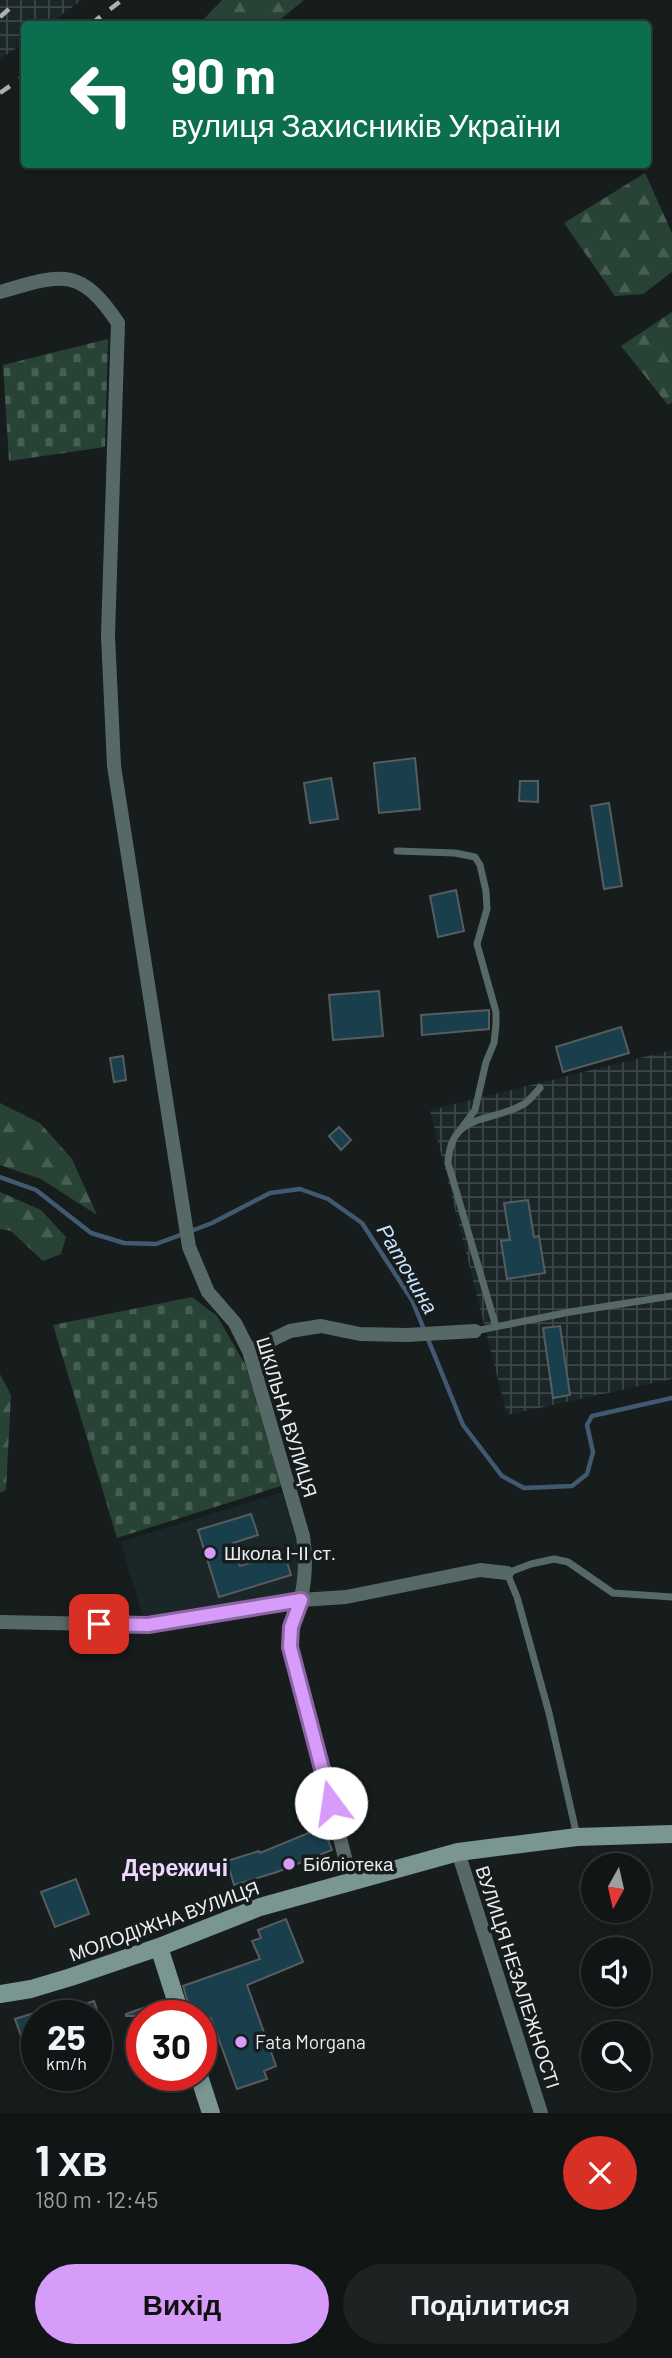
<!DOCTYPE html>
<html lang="uk">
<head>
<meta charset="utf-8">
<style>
  body { margin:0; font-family:Barlow,sans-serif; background:#1e2222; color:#f1f3f6; height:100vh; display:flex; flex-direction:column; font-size:26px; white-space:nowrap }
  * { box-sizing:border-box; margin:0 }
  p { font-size:23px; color:#9c9fa0 }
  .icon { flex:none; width:38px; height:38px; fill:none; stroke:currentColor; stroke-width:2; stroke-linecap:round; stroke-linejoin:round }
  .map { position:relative; height:2113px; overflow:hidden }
  .side { display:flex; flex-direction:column; background:#111515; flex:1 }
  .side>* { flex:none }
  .top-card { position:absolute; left:21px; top:21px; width:630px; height:147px; border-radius:7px; box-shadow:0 4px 10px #0003,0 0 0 2px #303434; background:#0b6e4f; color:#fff; overflow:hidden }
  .needle { width:46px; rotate:188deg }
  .buttons { position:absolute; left:581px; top:1853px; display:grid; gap:14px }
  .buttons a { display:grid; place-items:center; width:70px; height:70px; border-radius:50%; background:#111515; box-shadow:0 4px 10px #0003,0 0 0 2px #303434; font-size:35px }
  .speed { position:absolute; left:21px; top:2000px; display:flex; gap:14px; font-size:35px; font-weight:700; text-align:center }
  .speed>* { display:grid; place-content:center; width:91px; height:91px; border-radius:50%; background:#111515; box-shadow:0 4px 10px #0003,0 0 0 2px #303434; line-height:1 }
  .speed small { font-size:18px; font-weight:400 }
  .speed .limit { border:10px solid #d22; background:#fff; color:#111 }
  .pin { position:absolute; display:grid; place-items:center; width:60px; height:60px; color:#fff; margin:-30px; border-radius:14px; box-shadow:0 4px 10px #0006 }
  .me { position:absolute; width:77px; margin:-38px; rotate:346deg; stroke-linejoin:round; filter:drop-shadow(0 0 5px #0008) }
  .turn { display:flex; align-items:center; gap:24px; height:147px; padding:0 35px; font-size:32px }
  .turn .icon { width:91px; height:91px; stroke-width:2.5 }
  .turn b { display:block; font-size:49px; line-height:60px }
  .round { display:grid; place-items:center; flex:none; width:74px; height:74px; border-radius:37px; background:#1e2222 }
  .headline { display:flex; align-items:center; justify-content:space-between; height:119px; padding:0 35px }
  h1 { font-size:42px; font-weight:700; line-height:52px }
  .primary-button { display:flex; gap:14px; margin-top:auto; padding:14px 35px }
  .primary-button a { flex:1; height:80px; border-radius:42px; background:#d79bf9; color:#111; font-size:28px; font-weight:700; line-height:80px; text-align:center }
  .primary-button a+a { background:#1e2222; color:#f1f3f6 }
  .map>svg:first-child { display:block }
</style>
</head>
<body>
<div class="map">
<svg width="672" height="2113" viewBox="0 0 672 2113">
  <defs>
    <pattern id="industrial-grid" width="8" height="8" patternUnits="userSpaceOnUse" patternTransform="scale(1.75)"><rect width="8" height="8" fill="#1a2628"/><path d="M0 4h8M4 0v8" fill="none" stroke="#3b4648"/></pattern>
    <pattern id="forest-firs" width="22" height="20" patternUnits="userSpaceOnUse" patternTransform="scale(1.75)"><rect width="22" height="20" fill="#284336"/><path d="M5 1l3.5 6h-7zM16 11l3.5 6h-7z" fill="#475e53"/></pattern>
    <pattern id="cemetery-stones" width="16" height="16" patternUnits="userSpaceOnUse" patternTransform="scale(1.75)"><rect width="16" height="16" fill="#284336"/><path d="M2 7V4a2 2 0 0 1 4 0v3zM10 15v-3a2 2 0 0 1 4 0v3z" fill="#475e53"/></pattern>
  </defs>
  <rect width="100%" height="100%" fill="#171c1c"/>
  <path fill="#1a2628" d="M282 1492 296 1538 299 1565 295 1594 144 1619 120 1542Z"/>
  <path fill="url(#industrial-grid)" d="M0 0H82L49 24H24V43L0 59Z
    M672 1050V1379L507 1415 430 1110Z"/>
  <path fill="url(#forest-firs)" d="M222 0H304L275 24H199Z
    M645 173 672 233V272L643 294 615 296 564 223Z
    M672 312V402L668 405 621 346Z
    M0 1103 40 1123 72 1159 97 1215 41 1179 0 1165Z
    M0 1192 41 1210 66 1237 61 1254 43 1261 11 1231 0 1229Z
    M0 1374 11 1395 6 1490 0 1493Z"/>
  <path fill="url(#cemetery-stones)" d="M108 339 105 447 9 461 3 365Z
    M192 1297 217 1316 245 1364 281 1486 117 1538 53 1325Z"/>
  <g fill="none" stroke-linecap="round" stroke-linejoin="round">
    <path stroke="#415971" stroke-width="4.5" d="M0 1177 36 1190 91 1233 124 1243 156 1244 183 1234
      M191 1231 212 1223 270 1193 300 1189 328 1199 362 1223 412 1300 463 1425 502 1476 524 1488 572 1486 587 1474 593 1452 587 1425 592 1416 672 1398"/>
  </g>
  <path fill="#193e4c" stroke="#575c5f" stroke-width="2" d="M415 758 420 809 379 813 374 763Z
    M331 778 338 819 310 823 304 783Z
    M520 781H538V802L519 801Z
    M609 803 622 886 604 889 591 806Z
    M456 890 464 931 438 937 430 896Z
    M379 991 383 1036 333 1040 329 995Z
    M489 1010V1029L422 1035 421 1015Z
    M621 1027 629 1053 563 1072 556 1047Z
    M123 1056 126 1080 114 1082 110 1058Z
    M339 1127 351 1140 341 1150 329 1136Z
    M528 1200 534 1237 539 1236 545 1273 507 1279 501 1241 510 1240 504 1203Z
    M560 1326 570 1395 553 1398 543 1328Z
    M251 1514 258 1535 233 1543 240 1566 284 1552 291 1575 219 1597 198 1530Z
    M323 1827 332 1850 277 1872 234 1885 227 1861 259 1851 260 1853Z
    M76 1879 89 1914 55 1927 41 1892Z
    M286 1919 303 1962 247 1985 276 2066 264 2071 267 2079 237 2089 211 2018 201 2021V2016H192L183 1986 260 1959 252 1941 261 1938 258 1930Z
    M94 2001 99 2016H56L55 2014Z
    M160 2002 165 2016H126V2014Z
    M37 2012V2043L25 2047 15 2019Z"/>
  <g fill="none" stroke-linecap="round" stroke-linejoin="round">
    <path stroke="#576966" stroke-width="7" d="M397 851 455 853 475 857 480 865 486 891 487 909 477 944 496 1012V1025L494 1043 486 1062 475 1110 463 1126
      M496 1327 448 1163C451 1111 490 1124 524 1104 530 1100 535 1093 540 1088
      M475 1331 570 1312 672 1296
      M577 1836 549 1713 517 1597 507 1573 531 1564 554 1559 568 1562 613 1593 672 1597"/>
    <path stroke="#576966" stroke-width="14" d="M0 292C61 274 80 266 118 323L108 635 114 766 189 1247 208 1292 235 1323 249 1351 303 1536C306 1557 306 1576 301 1598 297 1617 291 1625 291 1647L351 1881
      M249 1351 290 1331 321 1326 360 1334 407 1335 475 1331
      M0 1622 148 1625 301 1600 346 1597 480 1570 507 1573
      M458 1852 541 2113"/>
    <path stroke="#7a9691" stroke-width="18" d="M159 1947 181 2016
      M0 1994 31 1989 71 1977 159 1947 260 1907 458 1852 577 1837 672 1834
      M199 2076 211 2113"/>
    <path stroke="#abafaf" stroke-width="4.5" stroke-dasharray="12 12" stroke-linecap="butt" d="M0 17 9 9
      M91 24 122 0
      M0 93 24 76"/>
  </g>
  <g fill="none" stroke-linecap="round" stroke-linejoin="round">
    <g stroke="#8c65a2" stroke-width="18">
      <path id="route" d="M99 1624 148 1625 301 1600 291 1627 290 1647 331 1803"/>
    </g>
    <use href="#route" stroke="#d79bf9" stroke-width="12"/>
  </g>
  <g fill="#d79bf9" stroke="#171c1c" stroke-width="2.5">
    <circle cx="210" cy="1553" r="7"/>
    <circle cx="289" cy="1864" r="7"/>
    <circle cx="241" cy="2042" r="7"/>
  </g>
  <g text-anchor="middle" stroke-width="7" stroke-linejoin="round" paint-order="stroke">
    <g font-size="19" fill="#eaeeee" stroke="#171c1c">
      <text transform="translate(287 1417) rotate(73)" y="7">ШКІЛЬНА ВУЛИЦЯ</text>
      <text transform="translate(164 1921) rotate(-20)" y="7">МОЛОДІЖНА ВУЛИЦЯ</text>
      <text transform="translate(518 1977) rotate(72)" y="7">ВУЛИЦЯ НЕЗАЛЕЖНОСТІ</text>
    </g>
    <g font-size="19" fill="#eaeeee" stroke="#171c1c" text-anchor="start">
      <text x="224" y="1560">Школа І-ІІ ст.</text>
      <text x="303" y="1871">Бібліотека</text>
      <text x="255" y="2049">Fata Morgana</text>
    </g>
    <g font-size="21" font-style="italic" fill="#c7e2fd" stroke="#171c1c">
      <text transform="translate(407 1269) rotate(60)" y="7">Раточина</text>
    </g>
    <g font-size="23" font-weight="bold" fill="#efd7ff" stroke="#171c1c">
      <text x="175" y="1876">Дережичі</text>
    </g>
  </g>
</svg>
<div class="buttons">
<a><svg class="needle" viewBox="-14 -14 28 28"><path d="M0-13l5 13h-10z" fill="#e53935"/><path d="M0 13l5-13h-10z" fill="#9c9fa0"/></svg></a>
<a><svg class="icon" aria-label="sound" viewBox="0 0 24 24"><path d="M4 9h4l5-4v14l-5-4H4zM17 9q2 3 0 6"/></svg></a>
<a><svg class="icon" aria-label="search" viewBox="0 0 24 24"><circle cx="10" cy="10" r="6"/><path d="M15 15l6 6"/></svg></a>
</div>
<div class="speed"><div>25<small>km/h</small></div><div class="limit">30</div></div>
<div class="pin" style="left:99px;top:1624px;background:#d93025"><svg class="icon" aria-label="arrive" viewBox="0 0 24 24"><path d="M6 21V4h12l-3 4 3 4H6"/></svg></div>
<svg class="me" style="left:331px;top:1803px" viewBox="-20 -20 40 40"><circle r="19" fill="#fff"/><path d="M0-13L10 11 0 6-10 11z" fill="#d79bf9"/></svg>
<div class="top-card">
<div class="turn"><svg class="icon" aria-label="left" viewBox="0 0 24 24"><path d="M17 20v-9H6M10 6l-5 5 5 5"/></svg><div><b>90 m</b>вулиця Захисників України</div></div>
</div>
</div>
<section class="side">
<div class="headline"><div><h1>1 хв</h1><p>180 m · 12:45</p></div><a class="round" style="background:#d93025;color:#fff"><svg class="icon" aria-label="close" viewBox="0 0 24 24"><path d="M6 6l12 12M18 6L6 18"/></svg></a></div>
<div class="primary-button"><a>Вихід</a><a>Поділитися</a></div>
</section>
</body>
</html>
